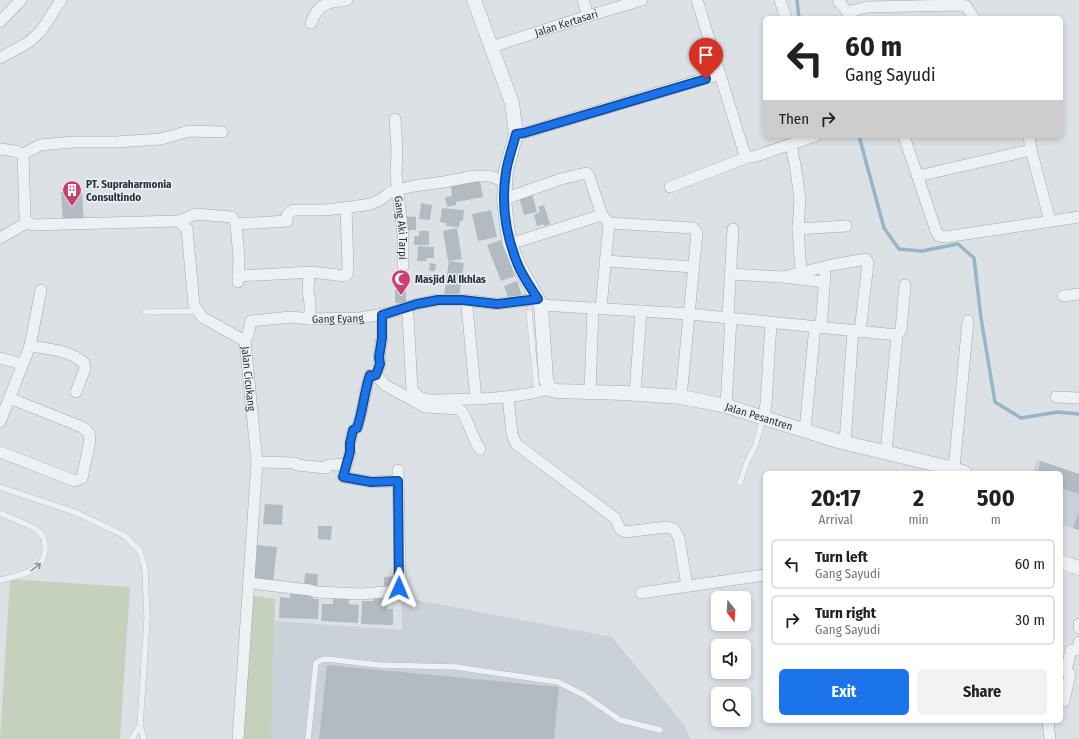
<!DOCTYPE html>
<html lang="en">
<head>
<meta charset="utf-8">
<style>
  body { margin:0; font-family:"Fira Sans Condensed",sans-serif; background:#f2f2f2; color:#202124; height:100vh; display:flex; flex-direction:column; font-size:15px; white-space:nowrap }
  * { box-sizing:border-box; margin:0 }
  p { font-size:13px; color:#757577 }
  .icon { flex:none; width:22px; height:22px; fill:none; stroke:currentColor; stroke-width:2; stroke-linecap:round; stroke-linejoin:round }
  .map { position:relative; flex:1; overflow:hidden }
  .panel { position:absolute; left:763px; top:471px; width:300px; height:252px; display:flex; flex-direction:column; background:#fff; border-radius:6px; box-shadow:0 2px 6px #0003 }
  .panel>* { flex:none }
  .guide { position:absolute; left:763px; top:16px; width:300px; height:122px; border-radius:6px; box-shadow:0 2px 6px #0003; background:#fff; color:#202124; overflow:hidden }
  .needle { width:26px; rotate:163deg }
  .tools { position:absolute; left:711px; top:591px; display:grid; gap:8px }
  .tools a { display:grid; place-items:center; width:40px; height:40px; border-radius:6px; background:#fff; box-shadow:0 2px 6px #0003; font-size:20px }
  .pin { position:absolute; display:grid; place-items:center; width:34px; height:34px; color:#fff; margin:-41px -17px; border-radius:50% 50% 50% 0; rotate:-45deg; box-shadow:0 0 4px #0007 }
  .pin .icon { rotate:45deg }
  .me { position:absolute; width:44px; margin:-22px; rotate:1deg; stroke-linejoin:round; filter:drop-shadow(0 0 3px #0008) }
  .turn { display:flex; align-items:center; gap:14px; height:84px; padding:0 16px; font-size:18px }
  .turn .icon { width:52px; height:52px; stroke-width:2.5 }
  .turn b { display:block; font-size:28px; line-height:34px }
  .then { display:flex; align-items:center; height:38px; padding:0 16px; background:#0003; gap:8px; font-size:15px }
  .eta { display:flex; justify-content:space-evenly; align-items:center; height:68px; text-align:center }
  .eta b { font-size:24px; font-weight:700; line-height:28px }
  .cta { display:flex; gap:8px; margin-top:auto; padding:8px 16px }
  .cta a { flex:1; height:46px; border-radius:6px; background:#1a73e8; color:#fff; font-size:16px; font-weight:700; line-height:46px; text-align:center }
  .cta a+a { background:#f2f2f2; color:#202124 }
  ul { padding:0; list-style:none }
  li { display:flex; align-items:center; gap:12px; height:50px; margin:0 8px 6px; padding:0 8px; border:2px solid #e0e0e0; border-radius:6px }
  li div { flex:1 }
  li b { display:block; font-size:15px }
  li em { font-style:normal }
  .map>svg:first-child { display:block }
</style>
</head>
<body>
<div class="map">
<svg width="1079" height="739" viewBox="0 0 1079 739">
  <rect width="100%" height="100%" fill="#dce1e6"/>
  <path fill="#cad1d8" d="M1037 460 1079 474V530L1061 525V473H1033Z
    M401 597 612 637 685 726 690 739H242L270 684 275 621 402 630Z"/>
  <path fill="#c5d0bd" d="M10 579 130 587 120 739H0Z
    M246 595 275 599 271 739H240Z"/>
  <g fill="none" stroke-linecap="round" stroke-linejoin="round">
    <path stroke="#96b5c6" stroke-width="3.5" d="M797 0 799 18
      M859 136 884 228 899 249 922 251 958 244 974 258 981 318 995 402 1021 418 1058 412 1079 414"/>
  </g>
  <path fill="#b3bbc2" d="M480 181 483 197 456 202V205L447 207 445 197 452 196 451 186Z
    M61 192H82L84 222 63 223Z
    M532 194 537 212 524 215 519 197Z
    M421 203 432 205 430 220 419 219Z
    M544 205 550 224 544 226 543 224 537 226 534 215 540 212 538 207Z
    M442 208 464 210 463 221H460L459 227 446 226V223L440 222Z
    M491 210 497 237 478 241 472 214Z
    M403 216 416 217V230H403Z
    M457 228 462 259 448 261 443 231Z
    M419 231H429V245H414V236H419Z
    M501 240 515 276 501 281 487 245Z
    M418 246 434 247V258H427L426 261H417Z
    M449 261 464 263 459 297 444 295Z
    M430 263 436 264 435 271H429Z
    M424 275H438V281L423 280Z
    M517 281 523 298 510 303 504 286Z
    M395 289H406V303H395Z
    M1041 461 1079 474V494L1061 488V473H1037Z
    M265 504 283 505 282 525 263 524Z
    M1079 511V530L1073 528Z
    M318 526H332L331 540 318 539Z
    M257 545 277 547 273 583 253 581Z
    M305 573 318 574 317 588 304 587Z
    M397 576V589L384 590V577Z
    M290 594 313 595V599H319L318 619 279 618 280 597 290 598Z
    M374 597 388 598 387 609H393V625L361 624 362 601H373Z
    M333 598H349V604L359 605 358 623 321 621 322 604H333Z
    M327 665 559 687 554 739H319Z"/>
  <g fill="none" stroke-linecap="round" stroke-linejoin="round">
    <g stroke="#a2a9b0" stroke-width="6">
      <path id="service" d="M144 312 197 311
        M529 312 537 392
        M740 483 747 462 755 447 763 418
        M0 487 77 513 125 536 140 551 145 569 147 618 140 726 144 739
        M0 513C10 518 29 524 37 530 42 534 45 540 45 546 47 572 19 575 0 580
        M132 739 140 726
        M308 739 316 663 321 660 327 659 379 665 456 667 558 682 584 695 620 720 660 730"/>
    </g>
    <g stroke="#a2a9b0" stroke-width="12">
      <g id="minor">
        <path d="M583 0 588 16"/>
        <path d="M697 0 744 152 748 157H753L815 136"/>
        <path d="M780 0 786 18"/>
        <path d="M838 0 852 18"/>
        <path d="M848 12 867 7 960 5 966 6 974 18"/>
        <path d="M0 22 21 0"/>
        <path d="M311 23C318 3 328 2 347 0"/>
        <path id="s1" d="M491 47 588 16 642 0"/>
        <path d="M0 58 29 42 41 31 61 0"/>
        <path id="s2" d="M395 119 397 150 396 175 403 235V266"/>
        <path d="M516 134 524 133 720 74"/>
        <path d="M904 136 936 231 939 236 945 237 1079 217"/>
        <path d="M1029 136 1031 150 1050 221"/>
        <path d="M791 145 796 170 800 199 798 229 801 271"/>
        <path id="s3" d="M0 149 15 151 23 154 25 218 28 222 32 225 179 221 187 229 194 305 202 317 245 341 257 462 238 739"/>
        <path d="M23 154 40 145 74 142H116L161 139 189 131 222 132"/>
        <path d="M918 176 1031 150"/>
        <path d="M670 187 748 157"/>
        <path d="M504 199 561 179 586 173 589 176 602 215 609 223 601 308"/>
        <path d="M179 221 196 214 232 217 236 224 287 221V215L293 210H325L351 207 371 204 380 200 389 193 397 190 414 186 444 182 475 176H490L505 182"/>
        <path d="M609 223 693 228 697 233 681 397"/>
        <path d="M236 224 239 258 238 282"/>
        <path d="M798 229 846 226"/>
        <path d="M0 238 28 222"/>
        <path d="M510 244 602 215"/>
        <path d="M606 261 693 267"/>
        <path d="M309 273 308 291 310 303V319"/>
        <path d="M731 274 783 277 824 282"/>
        <path d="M238 276 312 272 345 276 347 274 348 267 346 208"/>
        <path d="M783 277 832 265 866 259 868 263 860 331"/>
        <path d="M1063 296 1079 294"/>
        <path d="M541 305 689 314 897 335"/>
        <path d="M467 306 476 399"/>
        <path d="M382 315V338L379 357 380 364 376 375 373 376 370 375C364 392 363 411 357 428L353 430 350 443V453L343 477 371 482 398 481"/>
        <path d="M408 315 412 390 419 397 428 400C469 399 510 400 549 389"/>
        <path d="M728 317 733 229"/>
        <path d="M821 327 825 275"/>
        <path id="s4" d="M245 341 248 335 251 321 291 317 310 319 360 318 389 313 417 304 438 300H463L497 304 538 299"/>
        <path d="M30 346C48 349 70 350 84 363L85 369 76 392"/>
        <path d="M0 358 22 364"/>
        <path d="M376 375 385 385 425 407 459 409C467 415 472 438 480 449"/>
        <path d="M590 392 593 308"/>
        <path d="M635 394 641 311"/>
        <path d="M508 397 512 434 516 444 615 518 620 529 625 532 667 527 674 529 679 538 687 586"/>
        <path d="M1056 397 1079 398"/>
        <path d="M726 406 731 318"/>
        <path d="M763 418 766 404 771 323"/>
        <path d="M0 422 30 346 41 290"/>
        <path d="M805 430 815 326"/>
        <path d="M845 443 853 330"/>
        <path d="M0 452 75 481 82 478 90 441 89 433 82 427 9 398"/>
        <path d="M886 453 897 335 901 330 905 285"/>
        <path d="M257 462 295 463 297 465 326 468 329 465 346 464"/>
        <path d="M954 469 968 321"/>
        <path d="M249 583 310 590 316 592 361 594 398 591 399 588 400 576 398 470"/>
        <path d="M641 593 765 575"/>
        <path d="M1079 624V628"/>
        <path d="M1061 701H1064L1070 674 1066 671 1071 650H1078L1079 642"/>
        <path d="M1048 721 1050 739"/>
      </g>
    </g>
    <g stroke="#a2a9b0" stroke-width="15">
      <g id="tertiary">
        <path id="s5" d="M474 0 512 103 516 134 506 171 504 199 507 226 510 244 519 266 541 305 546 379 549 389 556 391 624 393 681 397 702 401 726 406 838 441 954 469 965 473"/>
        <path d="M1061 562 1079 568"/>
      </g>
    </g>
    <use href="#service" stroke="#eef1f4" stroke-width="5.5"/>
    <use href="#minor" stroke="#eef1f4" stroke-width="11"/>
    <use href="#tertiary" stroke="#eef1f4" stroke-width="14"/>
  </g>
  <defs><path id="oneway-shaft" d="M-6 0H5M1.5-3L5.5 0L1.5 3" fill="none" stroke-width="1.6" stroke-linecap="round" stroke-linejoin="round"/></defs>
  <use stroke="#8a9198" href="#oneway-shaft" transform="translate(36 567) rotate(-38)"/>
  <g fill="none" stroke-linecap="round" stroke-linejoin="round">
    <g stroke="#114b97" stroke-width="10">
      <path id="route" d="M399 588 398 481 371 482 343 477 350 452V443L353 430 357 428C363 411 364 392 370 375L373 376 376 375 380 364 379 357 382 338V315L417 304 438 300H462L497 304 538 299C531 288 523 277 518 265 506 236 501 203 506 172 508 159 513 146 516 134L524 133 706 79"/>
    </g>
    <use href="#route" stroke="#1a73e8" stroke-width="7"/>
  </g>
  <defs>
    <g id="building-pin" transform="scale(1)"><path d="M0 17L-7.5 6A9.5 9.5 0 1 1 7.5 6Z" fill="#cb406c" stroke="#ebf0f4"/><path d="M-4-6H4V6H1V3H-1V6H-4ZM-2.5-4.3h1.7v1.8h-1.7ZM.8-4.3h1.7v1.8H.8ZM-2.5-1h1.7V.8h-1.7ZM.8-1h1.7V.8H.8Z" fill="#fff"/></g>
    <g id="mosque-pin" transform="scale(1)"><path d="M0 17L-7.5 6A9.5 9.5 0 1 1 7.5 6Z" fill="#cb406c" stroke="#ebf0f4"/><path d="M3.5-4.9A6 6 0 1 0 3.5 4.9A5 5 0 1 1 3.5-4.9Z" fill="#fff"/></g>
  </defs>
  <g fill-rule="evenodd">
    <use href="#building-pin" x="72" y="190"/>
    <use href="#mosque-pin" x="401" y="279"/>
  </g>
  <g text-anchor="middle" stroke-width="3" stroke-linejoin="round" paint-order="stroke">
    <g font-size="11" fill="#26313c" stroke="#ebf0f4">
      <text dy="4" stroke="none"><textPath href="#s1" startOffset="79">Jalan Kertasari</textPath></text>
      <text dy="4" stroke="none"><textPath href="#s2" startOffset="109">Gang Aki Tarpi</textPath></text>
      <text dy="4" stroke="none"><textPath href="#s4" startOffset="108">Gang Eyang</textPath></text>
      <text dy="4" stroke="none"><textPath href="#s3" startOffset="434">Jalan Cicukang</textPath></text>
      <text dy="4" stroke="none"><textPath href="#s5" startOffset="619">Jalan Pesantren</textPath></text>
    </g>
    <g font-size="11" font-weight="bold" fill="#26313c" stroke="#ebf0f4" text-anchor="start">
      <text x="86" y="188">PT. Supraharmonia<tspan x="86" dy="13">Consultindo</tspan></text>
      <text x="415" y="283">Masjid Al Ikhlas</text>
    </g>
  </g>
</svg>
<div class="tools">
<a><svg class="needle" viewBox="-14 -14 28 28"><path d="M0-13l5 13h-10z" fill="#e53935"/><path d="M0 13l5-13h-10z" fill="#757577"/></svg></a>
<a><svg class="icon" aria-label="sound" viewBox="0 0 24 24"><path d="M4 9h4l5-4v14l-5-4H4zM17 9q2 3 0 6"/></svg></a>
<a><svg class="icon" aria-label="search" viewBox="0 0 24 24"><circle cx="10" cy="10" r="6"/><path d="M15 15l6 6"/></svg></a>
</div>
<div class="pin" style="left:706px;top:79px;background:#d93025"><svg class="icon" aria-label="arrive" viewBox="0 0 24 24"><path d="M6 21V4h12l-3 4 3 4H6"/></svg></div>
<svg class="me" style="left:399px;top:588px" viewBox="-20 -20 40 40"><path d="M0-17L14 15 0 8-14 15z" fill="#1a73e8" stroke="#fff" stroke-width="4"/></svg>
<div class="guide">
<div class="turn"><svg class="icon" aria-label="left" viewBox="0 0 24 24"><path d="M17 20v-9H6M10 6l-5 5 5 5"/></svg><div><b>60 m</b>Gang Sayudi</div></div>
<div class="then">Then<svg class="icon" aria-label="right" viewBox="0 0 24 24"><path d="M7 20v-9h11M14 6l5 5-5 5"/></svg></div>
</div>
<section class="panel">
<div class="eta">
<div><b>20:17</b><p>Arrival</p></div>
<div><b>2</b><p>min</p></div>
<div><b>500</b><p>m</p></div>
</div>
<ul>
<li><svg class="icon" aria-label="left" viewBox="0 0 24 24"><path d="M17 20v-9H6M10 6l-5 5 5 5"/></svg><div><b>Turn left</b><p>Gang Sayudi</p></div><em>60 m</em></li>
<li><svg class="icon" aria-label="right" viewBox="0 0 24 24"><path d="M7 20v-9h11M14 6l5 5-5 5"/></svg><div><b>Turn right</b><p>Gang Sayudi</p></div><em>30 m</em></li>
</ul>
<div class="cta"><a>Exit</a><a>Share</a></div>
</section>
</div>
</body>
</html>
